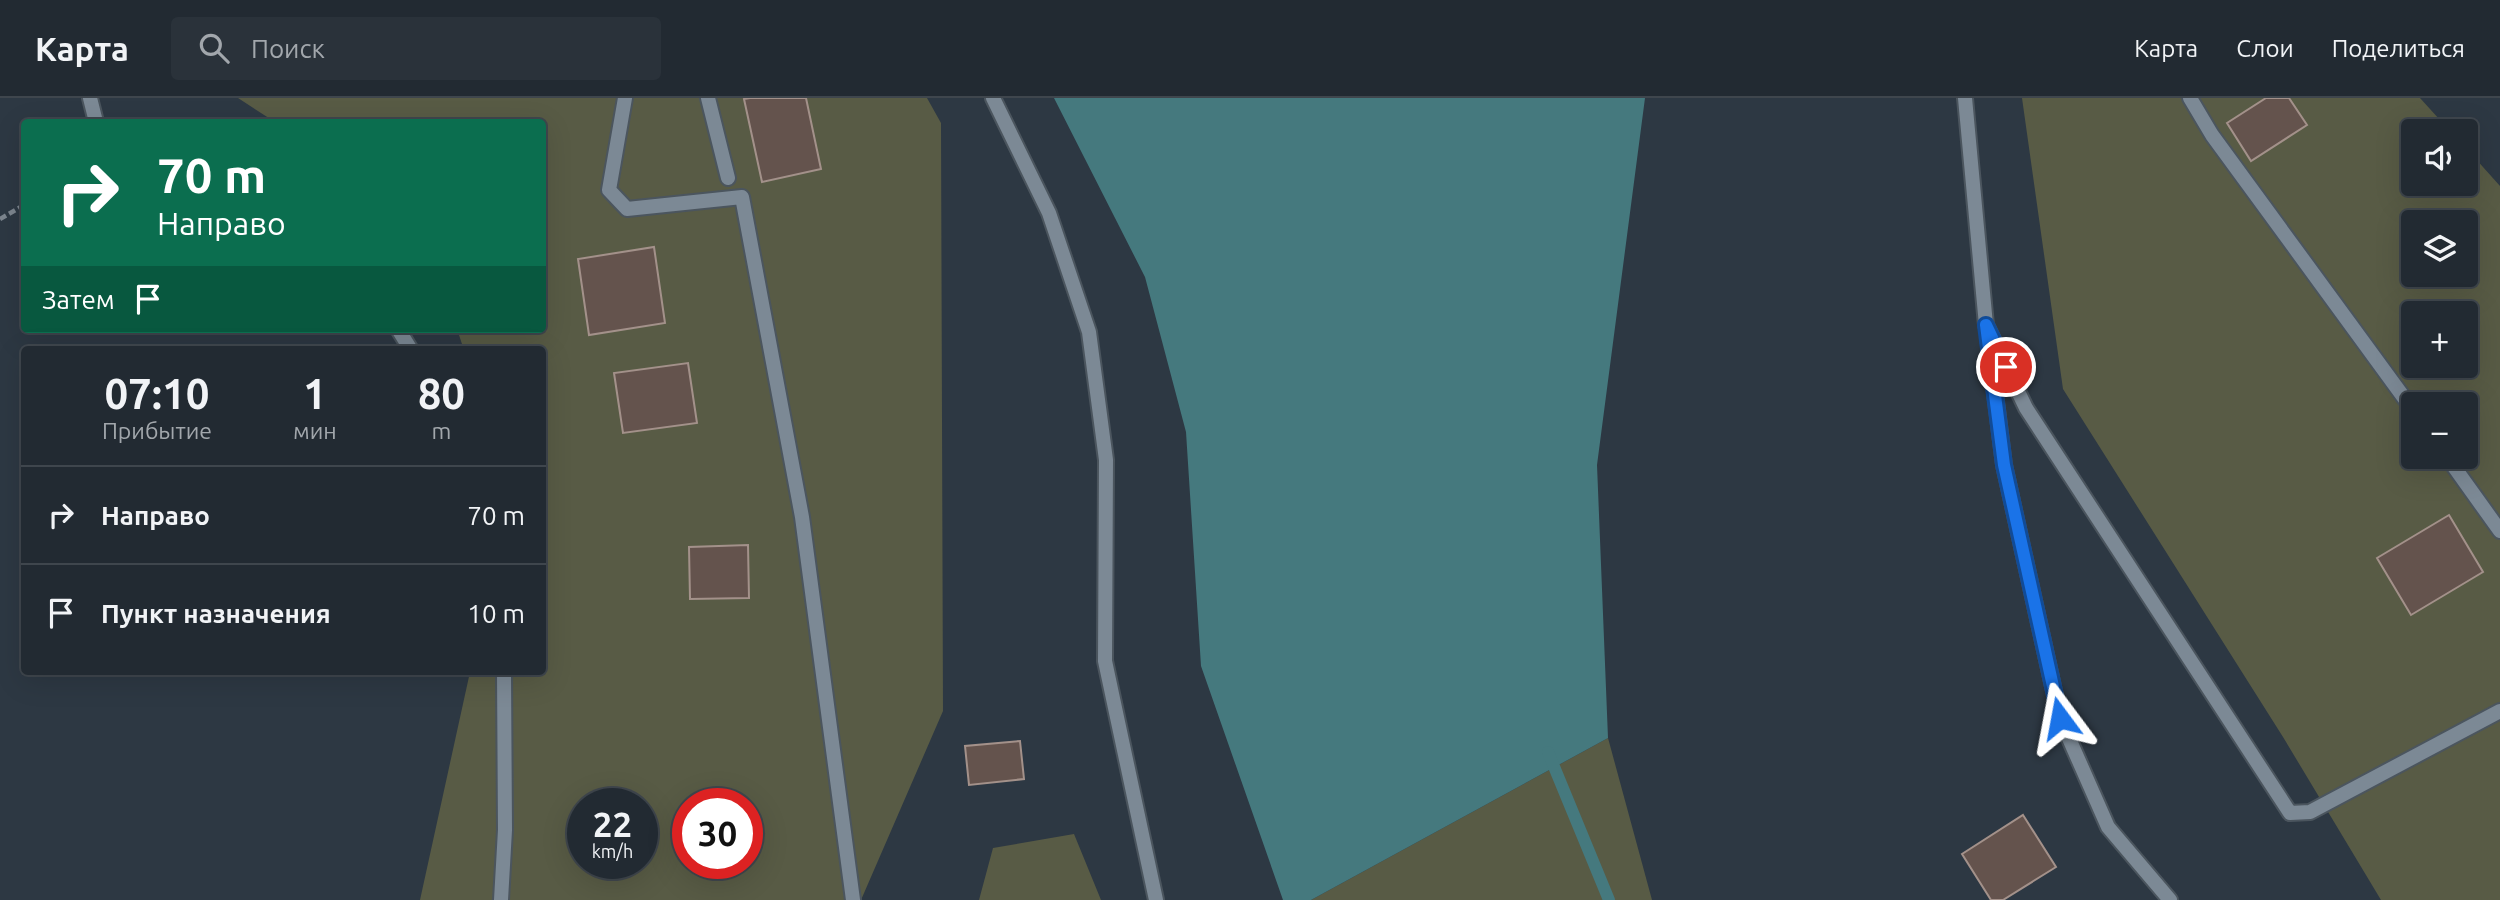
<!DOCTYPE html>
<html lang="ru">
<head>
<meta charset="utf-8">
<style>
  body { margin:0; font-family:Ubuntu,sans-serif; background:#2a323a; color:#f1f3f6; height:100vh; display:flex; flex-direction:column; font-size:26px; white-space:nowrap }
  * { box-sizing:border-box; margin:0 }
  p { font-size:23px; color:#a2a7ac }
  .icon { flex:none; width:38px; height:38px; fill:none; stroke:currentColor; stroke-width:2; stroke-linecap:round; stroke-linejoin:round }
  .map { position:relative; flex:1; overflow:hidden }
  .drawer { position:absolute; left:21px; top:248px; width:525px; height:329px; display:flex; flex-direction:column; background:#222a32; border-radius:7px; box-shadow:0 7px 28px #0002,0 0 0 2px #3f464d }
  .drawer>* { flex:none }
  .banner { position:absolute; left:21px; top:21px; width:525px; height:214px; border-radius:7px; box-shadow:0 7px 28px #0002,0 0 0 2px #3f464d; background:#0b6e4f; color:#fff; overflow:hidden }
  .tools { position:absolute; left:2401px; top:21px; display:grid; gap:14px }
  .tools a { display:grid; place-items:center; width:77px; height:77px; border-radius:7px; background:#222a32; box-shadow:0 7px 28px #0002,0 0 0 2px #3f464d; font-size:35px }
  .speed { position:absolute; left:567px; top:690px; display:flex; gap:14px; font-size:35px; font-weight:700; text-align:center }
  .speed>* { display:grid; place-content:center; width:91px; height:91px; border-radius:50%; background:#222a32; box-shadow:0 7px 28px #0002,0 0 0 2px #3f464d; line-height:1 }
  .speed small { font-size:18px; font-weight:400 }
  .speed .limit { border:10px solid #d22; background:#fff; color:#111 }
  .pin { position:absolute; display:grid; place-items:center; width:60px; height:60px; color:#fff; margin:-30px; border:4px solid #fff; border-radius:50%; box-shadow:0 2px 7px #0007 }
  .me { position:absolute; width:77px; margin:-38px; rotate:347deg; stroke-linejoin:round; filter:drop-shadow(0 0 5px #0008) }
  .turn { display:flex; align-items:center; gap:24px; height:147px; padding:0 21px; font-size:32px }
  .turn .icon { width:91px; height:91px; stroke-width:2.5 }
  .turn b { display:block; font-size:49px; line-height:60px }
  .then { display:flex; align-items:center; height:66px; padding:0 21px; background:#0003; gap:14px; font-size:26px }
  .eta { display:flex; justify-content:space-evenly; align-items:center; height:119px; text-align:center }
  .eta b { font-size:42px; font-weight:700; line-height:49px }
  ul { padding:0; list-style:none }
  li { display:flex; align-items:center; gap:21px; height:98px; padding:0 21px; border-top:2px solid #3f464d }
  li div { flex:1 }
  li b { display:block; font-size:26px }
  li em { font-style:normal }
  header { display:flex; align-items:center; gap:42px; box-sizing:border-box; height:98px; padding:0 35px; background:#222a32; border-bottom:2px solid #3f464d }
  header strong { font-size:33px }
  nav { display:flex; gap:38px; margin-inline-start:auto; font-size:24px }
  .search { width:490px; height:63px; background:#2a323a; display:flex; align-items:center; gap:18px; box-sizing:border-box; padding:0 24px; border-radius:7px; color:#a2a7ac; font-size:26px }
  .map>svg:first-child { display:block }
</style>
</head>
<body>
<header>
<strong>Карта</strong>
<div class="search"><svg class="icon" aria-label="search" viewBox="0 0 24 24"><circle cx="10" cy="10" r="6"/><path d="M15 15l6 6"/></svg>Поиск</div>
<nav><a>Карта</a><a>Слои</a><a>Поделиться</a></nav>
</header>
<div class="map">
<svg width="2500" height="802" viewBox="0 0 2500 802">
  <rect width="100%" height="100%" fill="#2d3843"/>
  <path fill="#585b45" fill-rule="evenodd" d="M238 0H927L941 25 943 613 861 802H420L470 574H542V252H464L457 231H542V24H275ZM583 705H642V765H583ZM688 705H747V765H688Z
    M2022 0H2420L2450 33H2413V86H2466V50L2500 88V802H2381L2283 639 2063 291ZM2413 124H2466V177H2413ZM2413 215H2466V268H2413ZM2413 306H2466V359H2413Z
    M1608 640 1652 802H1311Z
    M1074 736 1101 802H979L993 750Z"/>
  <path fill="#45797e" d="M1054 0H1645L1597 367 1608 640 1311 802H1283L1201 568 1186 334 1145 179Z"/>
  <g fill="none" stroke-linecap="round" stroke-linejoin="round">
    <path stroke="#45797e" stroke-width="12" d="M1548 654 1609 802"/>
  </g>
  <path fill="#64534d" stroke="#a3918a" stroke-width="2" d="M750 0H806L821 71 762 84 744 1Z
    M2266 0H2289L2307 27 2251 63 2227 25Z
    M654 149 665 225 589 237 578 161Z
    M688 265 697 325 623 335 614 275Z
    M2449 417 2483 474 2411 517 2377 460Z
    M748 447 749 500 690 501 689 449Z
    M1020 643 1024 681 969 687 965 648Z
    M2023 717 2056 769 2003 802H1991L1962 756Z"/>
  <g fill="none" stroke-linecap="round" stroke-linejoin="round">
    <g stroke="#4b555e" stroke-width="18">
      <path id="service" d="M90 0 96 24
        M708 0 728 80"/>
    </g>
    <g stroke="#4b555e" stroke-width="18">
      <path id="minor" d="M625 0 609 92 627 111 742 99 802 419 853 802
        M1965 0 1986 227 2026 310 2290 715 2310 714 2500 613
        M2190 0 2212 37 2413 312
        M398 231 411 252
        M1988 239 2004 367 2060 620 2108 729 2170 802
        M2447 359 2500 433
        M501 802 505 732 504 574"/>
    </g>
    <g stroke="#4b555e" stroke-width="18">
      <path id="tertiary" d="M993 0 1049 115 1089 234 1106 362 1105 563 1156 802"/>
    </g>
    <path stroke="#7c858e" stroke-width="4.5" stroke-dasharray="7 3.5" stroke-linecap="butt" d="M0 121 24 107"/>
    <use href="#service" stroke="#7c8995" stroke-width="14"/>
    <use href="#minor" stroke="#7c8995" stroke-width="14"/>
    <use href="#tertiary" stroke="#7c8995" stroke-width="14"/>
  </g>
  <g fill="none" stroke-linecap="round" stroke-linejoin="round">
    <g stroke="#114b97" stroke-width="18">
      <path id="route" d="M2006 269 1986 227 2004 367 2060 620"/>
    </g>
    <use href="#route" stroke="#1a73e8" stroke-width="12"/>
  </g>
</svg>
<div class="tools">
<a><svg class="icon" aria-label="sound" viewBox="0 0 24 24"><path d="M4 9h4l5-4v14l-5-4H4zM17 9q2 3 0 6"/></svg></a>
<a><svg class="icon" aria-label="layers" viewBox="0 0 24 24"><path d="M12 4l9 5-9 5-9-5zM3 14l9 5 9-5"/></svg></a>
<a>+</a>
<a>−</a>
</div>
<div class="speed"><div>22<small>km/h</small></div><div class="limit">30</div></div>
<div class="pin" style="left:2006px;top:269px;background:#d93025"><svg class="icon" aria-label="arrive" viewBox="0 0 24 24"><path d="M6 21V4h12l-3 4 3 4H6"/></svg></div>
<svg class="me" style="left:2060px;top:620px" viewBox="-20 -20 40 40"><path d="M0-17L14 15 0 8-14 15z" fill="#1a73e8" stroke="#fff" stroke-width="4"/></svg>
<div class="banner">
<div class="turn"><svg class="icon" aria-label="right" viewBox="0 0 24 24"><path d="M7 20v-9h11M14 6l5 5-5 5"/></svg><div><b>70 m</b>Направо</div></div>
<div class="then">Затем<svg class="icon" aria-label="arrive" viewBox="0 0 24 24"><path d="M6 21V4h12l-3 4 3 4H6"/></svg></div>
</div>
<section class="drawer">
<div class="eta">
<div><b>07:10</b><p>Прибытие</p></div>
<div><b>1</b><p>мин</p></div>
<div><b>80</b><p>m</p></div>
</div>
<ul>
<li><svg class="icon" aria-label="right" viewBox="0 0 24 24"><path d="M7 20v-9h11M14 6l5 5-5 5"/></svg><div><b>Направо</b></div><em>70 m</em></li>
<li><svg class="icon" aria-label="arrive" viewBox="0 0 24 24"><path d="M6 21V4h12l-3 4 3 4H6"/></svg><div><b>Пункт назначения</b></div><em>10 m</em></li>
</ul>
</section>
</div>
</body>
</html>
